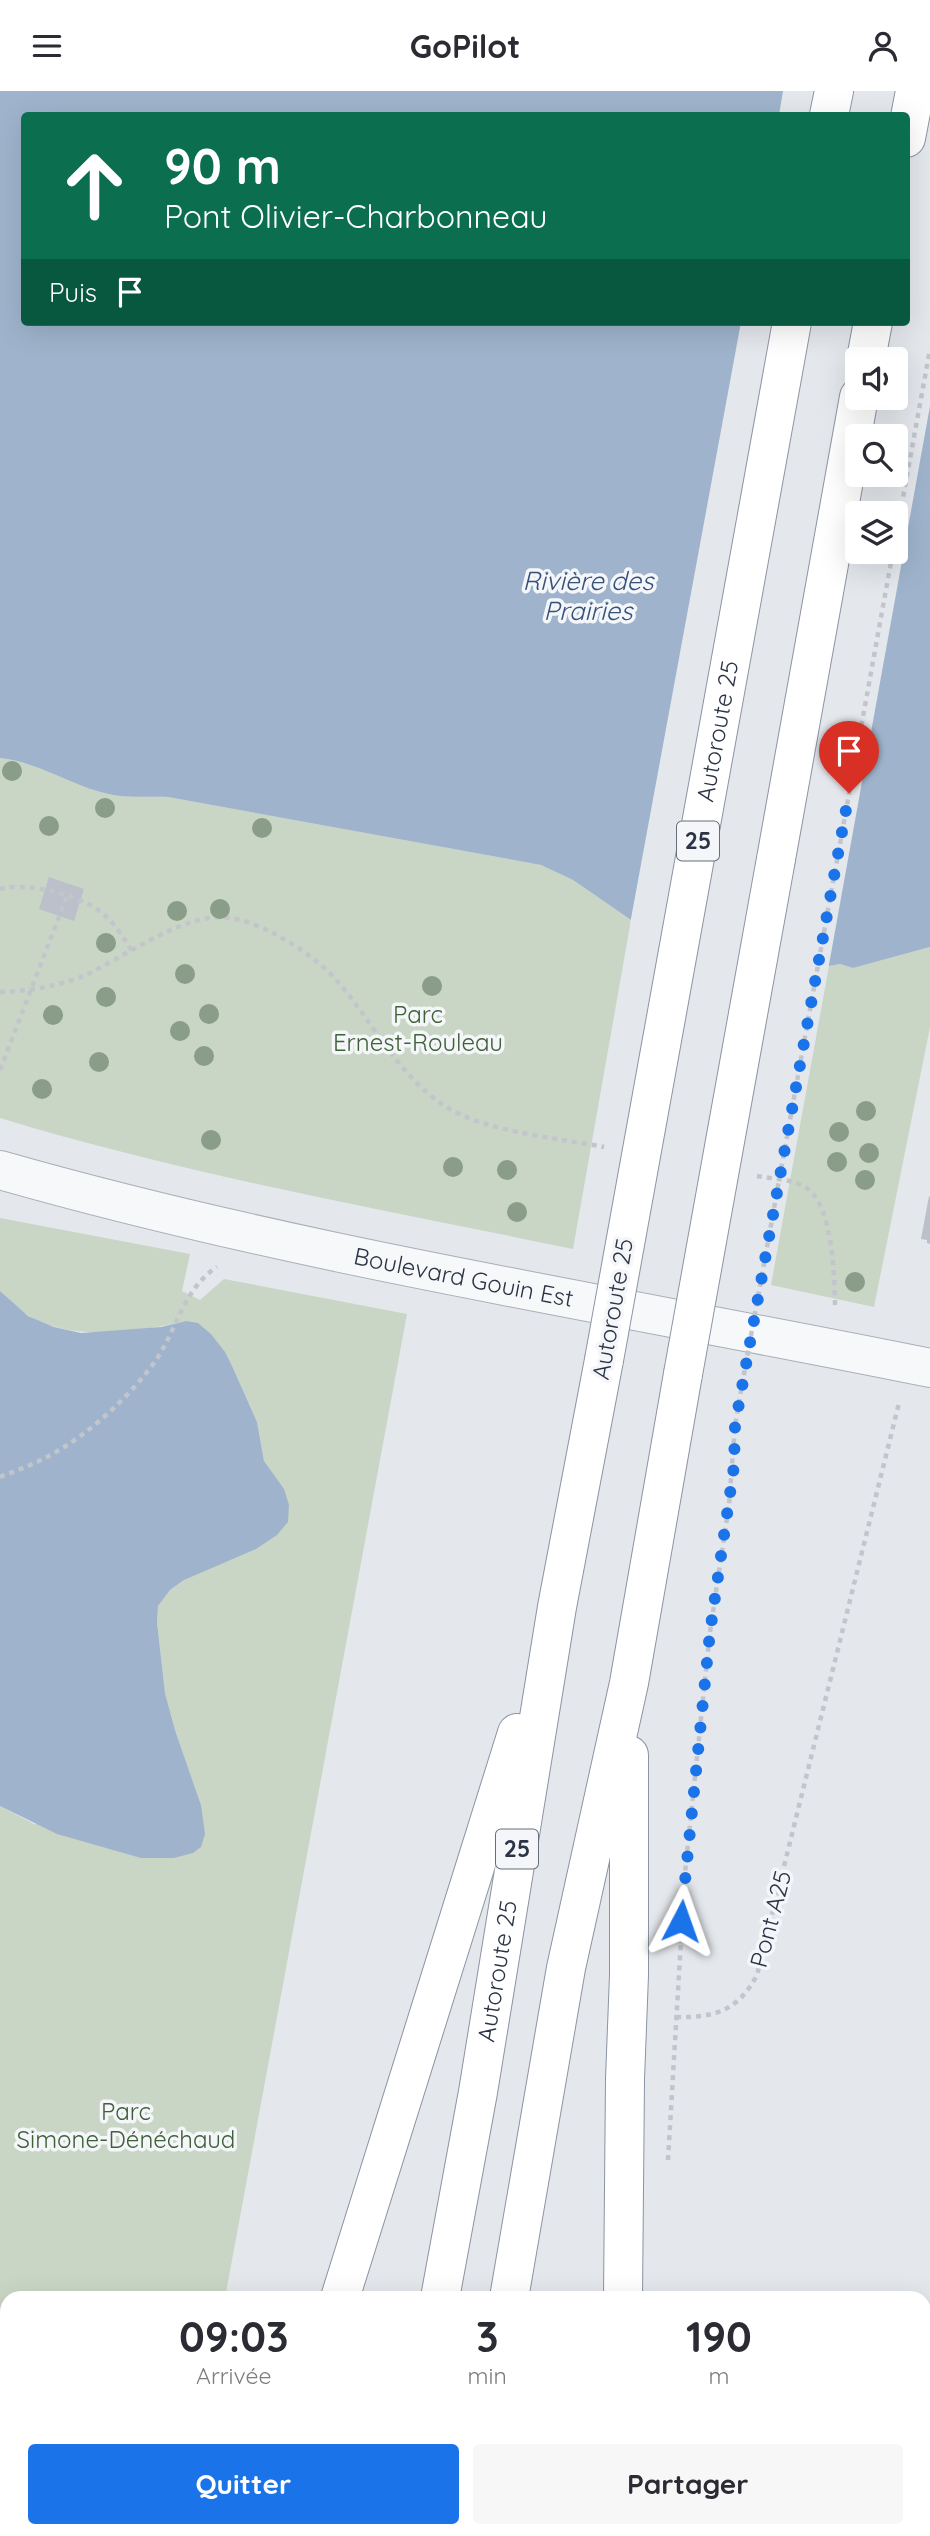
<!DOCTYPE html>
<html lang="fr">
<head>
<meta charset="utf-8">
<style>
  body { margin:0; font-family:Quicksand,sans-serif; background:#f7f7f7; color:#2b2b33; height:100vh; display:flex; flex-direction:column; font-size:26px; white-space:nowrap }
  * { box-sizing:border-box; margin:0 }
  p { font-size:23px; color:#7c7c81 }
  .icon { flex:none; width:38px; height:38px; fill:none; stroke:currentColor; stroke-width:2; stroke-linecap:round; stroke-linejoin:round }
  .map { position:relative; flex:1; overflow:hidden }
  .side { position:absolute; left:0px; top:2200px; width:931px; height:247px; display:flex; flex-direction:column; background:#fff; border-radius:21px 21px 0 0; box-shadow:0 7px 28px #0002 }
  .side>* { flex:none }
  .top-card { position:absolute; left:21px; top:21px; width:889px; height:214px; border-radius:7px; box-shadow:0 7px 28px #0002; background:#0b6e4f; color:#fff; overflow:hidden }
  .fabs { position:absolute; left:845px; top:256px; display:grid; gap:14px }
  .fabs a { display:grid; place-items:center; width:63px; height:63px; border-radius:7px; background:#fff; box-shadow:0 7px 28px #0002; font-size:35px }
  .pin { position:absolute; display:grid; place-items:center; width:60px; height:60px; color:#fff; margin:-72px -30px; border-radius:50% 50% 50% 0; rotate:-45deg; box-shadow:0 0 7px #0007 }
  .pin .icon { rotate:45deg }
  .me { position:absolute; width:77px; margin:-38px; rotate:4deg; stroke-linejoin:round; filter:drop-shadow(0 0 5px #0008) }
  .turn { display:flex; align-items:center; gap:24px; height:147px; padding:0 28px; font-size:32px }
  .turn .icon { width:91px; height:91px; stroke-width:2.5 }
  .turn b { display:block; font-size:49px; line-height:60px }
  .then { display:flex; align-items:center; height:66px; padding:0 28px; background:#0003; gap:14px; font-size:26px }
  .eta { display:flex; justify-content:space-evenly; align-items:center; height:119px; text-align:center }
  .eta b { font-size:42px; font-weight:700; line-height:49px }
  .primary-button { display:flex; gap:14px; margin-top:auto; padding:14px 28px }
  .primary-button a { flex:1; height:80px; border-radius:7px; background:#1a73e8; color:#fff; font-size:28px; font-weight:700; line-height:80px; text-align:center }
  .primary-button a+a { background:#f7f7f7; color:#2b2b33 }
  header { display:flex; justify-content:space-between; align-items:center; height:91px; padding:0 28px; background:#fff; font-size:32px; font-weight:700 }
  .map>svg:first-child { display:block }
</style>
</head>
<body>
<header><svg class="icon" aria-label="menu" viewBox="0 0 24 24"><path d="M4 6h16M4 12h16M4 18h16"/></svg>GoPilot<svg class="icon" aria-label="person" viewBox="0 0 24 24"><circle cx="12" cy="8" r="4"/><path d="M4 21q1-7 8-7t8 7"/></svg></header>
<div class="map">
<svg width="930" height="2445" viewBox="0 0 930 2445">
  <rect width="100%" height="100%" fill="#e4e7ec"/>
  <path fill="#c9d6c5" d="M0 667C40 671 74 697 113 704 130 707 150 705 168 706L541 774 573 789 631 829 573 1158C381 1118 187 1084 0 1027Z
    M930 856V936L874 1216 771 1194 829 875 840 873 853 877Z
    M0 1127 190 1163 182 1200 200 1209 224 1188 407 1223 225 2207H7V2440H179L178 2445H0V1715L34 1733 201 1714 175 1639 165 1602 157 1530 158 1514 170 1499 184 1489 210 1476 264 1370 257 1331 233 1277 186 1230C137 1241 75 1251 29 1225 18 1219 9 1208 0 1200Z"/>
  <path fill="#9fb4cc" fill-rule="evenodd" d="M0 0H930V856L853 877 840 873 829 875 631 829 573 789 541 774 168 706C150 705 131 707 113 704 74 697 40 671 0 667ZM24 24H906V231H24ZM858 268H896V306H858ZM858 345H896V383H858ZM858 422H896V460H858Z
    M0 1200 28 1225 54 1236 81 1242 161 1236 186 1230 198 1232 211 1243 225 1261 233 1277 257 1331 264 1370 284 1398 289 1414 288 1431 277 1444 256 1458 184 1489 170 1499 158 1515 157 1531 165 1602 175 1639 201 1714 205 1743 201 1756 193 1762 174 1767H141L57 1743 0 1715Z"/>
  <path fill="#e4e7ec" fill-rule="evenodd" d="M783 0H930V315L828 879 630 833 741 231H906V24H779ZM858 268H896V306H858ZM858 345H896V383H858ZM858 422H896V460H858Z"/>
  <path fill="#bbc0ca" d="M49 786 84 798 74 830 39 818Z
    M929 1105 930 1106V1153L927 1152V1149L921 1148Z"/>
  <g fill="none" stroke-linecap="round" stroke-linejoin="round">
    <g stroke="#a9aeb7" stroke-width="40">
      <g id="tertiary">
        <path id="s1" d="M0 1079C305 1166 620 1214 930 1277"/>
      </g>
    </g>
    <g stroke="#8b94a3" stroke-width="40">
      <g id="motorway">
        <path d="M829 24 834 0"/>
        <path d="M906 47 915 0"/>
        <path d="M866 268 873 231"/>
        <path d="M776 768 859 306"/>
        <path d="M340 2207 517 1642"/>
        <path id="s2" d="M440 2207 478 2001 557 1516 604 1269"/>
        <path d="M509 2207 566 1877 629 1592 683 1283"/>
        <path d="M623 2207 625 1988 629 1884V1664"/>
        <path d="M624 2440V2445"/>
        <path d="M259 2445 261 2440"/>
        <path d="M393 2445 394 2440"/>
        <path d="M470 2445 471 2440"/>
      </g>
    </g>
    <path stroke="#c2c5cb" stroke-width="4.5" stroke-dasharray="5 5" stroke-linecap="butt" d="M896 445 930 258
      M0 798C26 791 79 803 101 821 114 831 123 846 132 860
      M0 901C29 900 61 895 88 883 126 865 186 820 230 827 245 829 261 836 275 843 297 855 321 871 338 891 373 931 399 986 445 1015 485 1041 557 1047 604 1056
      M0 979 67 805
      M757 1085C772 1088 792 1088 805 1096 833 1111 835 1189 835 1219
      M0 1386C15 1380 30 1375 45 1367 86 1346 129 1307 156 1269 177 1238 184 1197 217 1176
      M676 1926C714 1927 738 1920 757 1884L899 1312
      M668 2069 685 1782 710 1541 729 1414 735 1335 742 1294"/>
    <use href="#tertiary" stroke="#f7f8fa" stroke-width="38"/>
    <use href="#motorway" stroke="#fff" stroke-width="38"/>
    <g stroke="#8b94a3" stroke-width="40" stroke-linecap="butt">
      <g id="motorway-bridge">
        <path id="s3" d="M604 1269 792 231"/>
        <path d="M683 1283 776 768"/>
      </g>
    </g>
    <path stroke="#c2c5cb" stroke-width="4.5" stroke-dasharray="5 5" stroke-linecap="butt" d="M742 1294 893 460"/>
    <use href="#motorway-bridge" stroke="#fff" stroke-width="38"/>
  </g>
  <g fill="#899d89">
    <circle cx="12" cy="680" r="10"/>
    <circle cx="105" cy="717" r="10"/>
    <circle cx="49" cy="735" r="10"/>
    <circle cx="262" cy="737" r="10"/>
    <circle cx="220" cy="818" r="10"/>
    <circle cx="177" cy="820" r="10"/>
    <circle cx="106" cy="852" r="10"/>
    <circle cx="185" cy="883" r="10"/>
    <circle cx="432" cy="895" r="10"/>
    <circle cx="106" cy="906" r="10"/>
    <circle cx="209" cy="923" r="10"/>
    <circle cx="53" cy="924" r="10"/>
    <circle cx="180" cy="940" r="10"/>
    <circle cx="204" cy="965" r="10"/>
    <circle cx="99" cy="971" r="10"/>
    <circle cx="42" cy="998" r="10"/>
    <circle cx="866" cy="1020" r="10"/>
    <circle cx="839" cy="1041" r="10"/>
    <circle cx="211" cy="1049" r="10"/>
    <circle cx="869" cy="1062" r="10"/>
    <circle cx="837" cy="1071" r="10"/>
    <circle cx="453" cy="1076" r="10"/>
    <circle cx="507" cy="1079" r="10"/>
    <circle cx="865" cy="1089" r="10"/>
    <circle cx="517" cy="1121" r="10"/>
    <circle cx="855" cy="1191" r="10"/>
  </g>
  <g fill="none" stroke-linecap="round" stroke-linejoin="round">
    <path stroke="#1a73e8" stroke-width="12" stroke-dasharray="0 21.6" d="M681 1830 710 1541 734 1375 735 1335 849 702"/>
  </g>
  <g text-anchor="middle" stroke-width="7" stroke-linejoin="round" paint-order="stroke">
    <g fill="#f4f6f9" stroke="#676e7b" stroke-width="2">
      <rect x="677" y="730.5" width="42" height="39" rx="5"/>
      <rect x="496" y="1738.5" width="42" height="39" rx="5"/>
    </g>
    <g font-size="23" font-weight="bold" fill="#2b3445">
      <text x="698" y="758">25</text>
      <text x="517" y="1766">25</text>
    </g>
    <g font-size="24" fill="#2b3445" stroke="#f4f6f9">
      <text dy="8" stroke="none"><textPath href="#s3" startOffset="639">Autoroute 25</textPath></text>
      <text dy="8" stroke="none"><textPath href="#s1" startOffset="476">Boulevard Gouin Est</textPath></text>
      <text transform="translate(613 1218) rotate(-80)" y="8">Autoroute 25</text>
      <text transform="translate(771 1828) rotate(-75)" y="8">Pont A25</text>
      <text dy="8" stroke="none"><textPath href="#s2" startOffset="332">Autoroute 25</textPath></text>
    </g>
    <g font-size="24" fill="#3f6138" stroke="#f4f6f9">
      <text x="418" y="932">Parc<tspan x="418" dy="28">Ernest-Rouleau</tspan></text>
      <text x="126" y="2029">Parc<tspan x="126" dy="28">Simone-Dénéchaud</tspan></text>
    </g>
    <g font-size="26" font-style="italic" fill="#34527a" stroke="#f4f6f9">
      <text x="588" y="499">Rivière des<tspan x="588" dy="30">Prairies</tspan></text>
    </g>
  </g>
</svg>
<div class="fabs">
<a><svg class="icon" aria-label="sound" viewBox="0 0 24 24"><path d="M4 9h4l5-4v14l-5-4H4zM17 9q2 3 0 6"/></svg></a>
<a><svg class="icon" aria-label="search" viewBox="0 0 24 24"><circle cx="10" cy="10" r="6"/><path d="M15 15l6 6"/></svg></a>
<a><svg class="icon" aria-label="layers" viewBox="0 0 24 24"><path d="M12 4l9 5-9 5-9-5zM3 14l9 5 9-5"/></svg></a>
</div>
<div class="pin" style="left:849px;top:702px;background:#d93025"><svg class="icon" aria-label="arrive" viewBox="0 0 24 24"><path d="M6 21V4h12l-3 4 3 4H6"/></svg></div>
<svg class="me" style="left:681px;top:1830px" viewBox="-20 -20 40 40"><path d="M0-17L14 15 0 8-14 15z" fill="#1a73e8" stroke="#fff" stroke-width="4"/></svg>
<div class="top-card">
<div class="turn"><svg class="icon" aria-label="ahead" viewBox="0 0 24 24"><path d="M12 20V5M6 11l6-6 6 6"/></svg><div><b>90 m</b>Pont Olivier-Charbonneau</div></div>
<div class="then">Puis<svg class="icon" aria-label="arrive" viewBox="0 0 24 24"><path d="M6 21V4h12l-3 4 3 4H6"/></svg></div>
</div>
<section class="side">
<div class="eta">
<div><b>09:03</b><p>Arrivée</p></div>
<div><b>3</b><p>min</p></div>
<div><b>190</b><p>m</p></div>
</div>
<div class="primary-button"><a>Quitter</a><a>Partager</a></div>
</section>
</div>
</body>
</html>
